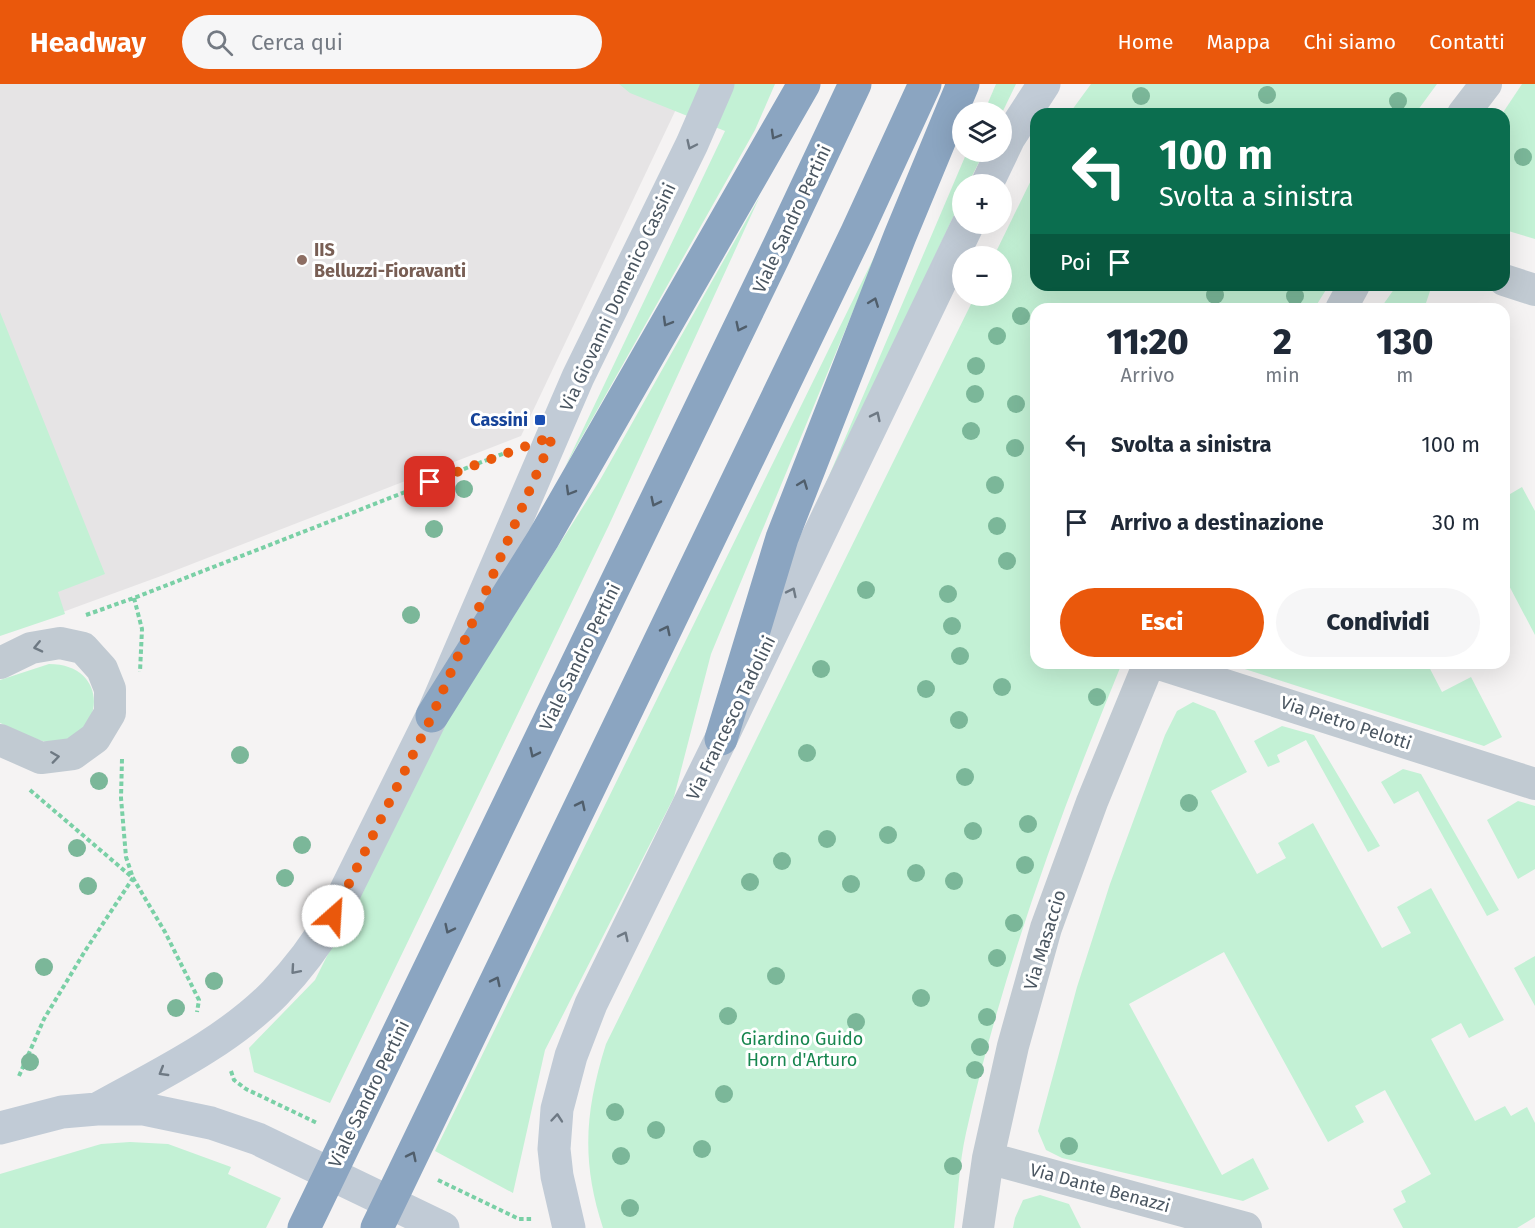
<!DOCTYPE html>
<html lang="it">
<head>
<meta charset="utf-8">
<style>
  body { margin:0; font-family:"Fira Sans",sans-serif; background:#f6f6f7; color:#1f2937; height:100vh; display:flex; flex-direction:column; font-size:22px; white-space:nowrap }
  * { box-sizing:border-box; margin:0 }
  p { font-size:20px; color:#747a83 }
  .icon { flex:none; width:33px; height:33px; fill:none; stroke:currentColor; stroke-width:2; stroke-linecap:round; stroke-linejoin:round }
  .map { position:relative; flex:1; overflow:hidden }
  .side { position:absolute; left:1030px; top:219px; width:480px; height:366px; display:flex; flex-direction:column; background:#fff; border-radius:18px; box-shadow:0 6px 24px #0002 }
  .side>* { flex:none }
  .top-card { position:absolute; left:1030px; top:24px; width:480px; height:183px; border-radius:18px; box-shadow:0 6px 24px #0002; background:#0b6e4f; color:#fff; overflow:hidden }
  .fabs { position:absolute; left:952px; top:18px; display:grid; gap:12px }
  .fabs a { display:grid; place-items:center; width:60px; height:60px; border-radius:50%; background:#fff; box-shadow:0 6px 24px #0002; font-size:30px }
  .pin { position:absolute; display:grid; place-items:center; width:51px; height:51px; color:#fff; margin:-26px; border-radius:12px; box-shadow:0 3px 9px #0006 }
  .me { position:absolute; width:66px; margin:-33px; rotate:26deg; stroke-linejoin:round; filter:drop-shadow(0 0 4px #0008) }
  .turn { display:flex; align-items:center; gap:21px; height:126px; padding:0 30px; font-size:27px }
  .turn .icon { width:78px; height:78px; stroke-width:2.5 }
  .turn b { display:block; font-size:42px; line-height:51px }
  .then { display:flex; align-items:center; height:57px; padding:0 30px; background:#0003; gap:12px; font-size:22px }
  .eta { display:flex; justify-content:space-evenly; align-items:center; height:102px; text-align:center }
  .eta b { font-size:36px; font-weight:800; line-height:42px }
  .cta { display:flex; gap:12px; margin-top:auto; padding:12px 30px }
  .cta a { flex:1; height:69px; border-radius:36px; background:#ea580c; color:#fff; font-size:24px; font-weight:800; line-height:69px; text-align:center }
  .cta a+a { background:#f6f6f7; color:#1f2937 }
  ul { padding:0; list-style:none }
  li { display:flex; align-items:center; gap:18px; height:78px; padding:0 30px }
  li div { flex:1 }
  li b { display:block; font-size:22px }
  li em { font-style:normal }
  header { display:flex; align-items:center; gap:36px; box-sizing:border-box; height:84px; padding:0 30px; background:#ea580c; color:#fff }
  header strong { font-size:28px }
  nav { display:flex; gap:33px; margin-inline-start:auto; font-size:21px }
  .search { width:420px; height:54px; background:#f6f6f7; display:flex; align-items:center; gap:15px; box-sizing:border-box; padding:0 21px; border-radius:33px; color:#747a83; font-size:22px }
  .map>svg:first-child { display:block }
</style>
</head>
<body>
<header>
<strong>Headway</strong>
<div class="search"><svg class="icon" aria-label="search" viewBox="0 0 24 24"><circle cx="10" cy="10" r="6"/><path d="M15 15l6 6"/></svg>Cerca qui</div>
<nav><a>Home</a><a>Mappa</a><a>Chi siamo</a><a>Contatti</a></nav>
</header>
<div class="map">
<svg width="1535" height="1144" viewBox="0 0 1535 1144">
  <rect width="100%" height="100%" fill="#f5f3f3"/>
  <path fill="#e6e4e5" d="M0 0H688L521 352 161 492 0 551Z"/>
  <path fill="#c3f1d5" d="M619 0H775L755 46 565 383 725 47 630 9Z
    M996 0H1016L1002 29 984 28Z
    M1091 0H1437L1415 30H1069Z
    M1522 0H1535V155L1505 146 1504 30H1502Z
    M967 68H984L968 100H963V112L797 467Z
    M1036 86V201H1329L1314 225H1036V579H1122C1059 732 1002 888 966 1049 959 1080 958 1113 954 1144H603C581 1077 585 1027 606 960L975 212H1002V172H994Z
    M760 112 609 441 330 1019 254 988 249 964 315 896 434 658 600 396Z
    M883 155 711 570 674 713 545 966 513 1109 435 1067Z
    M1397 201H1432L1424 225H1380Z
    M0 228 105 490 58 508 65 530 0 552Z
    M1522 403 1535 427V551L1505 494V413Z
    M1226 579H1427L1442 608 1471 593 1502 653 1484 662Z
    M49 580C113 580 105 659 48 658 35 657 12 644 0 639V596Z
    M1193 618 1215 627 1247 688 1211 707 1257 790 1286 774 1278 759 1313 739 1382 864 1411 849 1397 823 1431 804 1504 936 1469 954 1461 939 1431 955 1475 1037 1505 1022 1511 1032 1527 1023 1535 1039V1133L1517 1144H1403L1393 1125 1406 1118 1401 1107 1431 1090 1385 1006 1355 1022 1364 1038 1328 1058 1224 868 1129 920 1222 1091 1253 1074 1269 1105 1243 1117 1062 1074 1046 1066 1038 1047 1077 903 1110 800 1165 651 1177 627Z
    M1282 642 1314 651 1380 762 1368 768 1306 656 1277 671 1280 678 1268 683 1254 657Z
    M1403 685 1421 690 1499 826 1487 832 1418 707 1394 720 1381 698Z
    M1518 717 1535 722V785L1518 795 1487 736Z
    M1535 872V922L1514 884Z
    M130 1058 168 1060 231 1083 228 1090 281 1114 266 1144H0V1090L101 1060Z
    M1040 1111 1069 1120 1081 1144H1013L1015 1134 1023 1116Z"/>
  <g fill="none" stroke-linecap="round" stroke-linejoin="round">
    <path stroke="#7ad0a6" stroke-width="4" stroke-dasharray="4.5 3" stroke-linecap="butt" d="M134 514 142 545 140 588
      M86 531 134 514 510 367
      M122 675 121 714 126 773 133 794 165 848 199 916 197 928
      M231 987 234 996 246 1005 317 1039
      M19 992 44 935 85 867 133 794 30 706
      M438 1096 519 1135H533"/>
    <path stroke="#c1cad2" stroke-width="32" d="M1463 30 1486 0
      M1504 196 1535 206
      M1341 225 1354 201
      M0 579 31 564 60 559 83 564 102 585 110 605V629L95 654 73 670 41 674 0 656
      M1156 579 1535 700
      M988 1074 1246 1144
      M978 1144 988 1074 1013 962 1046 844 1092 718 1149 579"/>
    <path stroke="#c1cbd6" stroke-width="33" d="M987 100 1009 54 1044 0
      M97 1025C158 991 226 959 275 909 298 885 317 860 333 832L432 632 578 293 692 60 718 0
      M0 1044 62 1028 97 1025H144L211 1039 258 1055 443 1144
      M569 1144 557 1092 554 1065 557 1025 571 972 591 920 721 655 968 140"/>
    <path stroke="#8ba5c1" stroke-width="33" d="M432 632 543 455 804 0
      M721 655 782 454 900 152 963 0
      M304 1144 775 170 855 0
      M377 1144 857 148 925 0"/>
  </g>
  <g fill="#7bb799">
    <circle cx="1267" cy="11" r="9"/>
    <circle cx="1141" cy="12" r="9"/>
    <circle cx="1398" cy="17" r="9"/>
    <circle cx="1523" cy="73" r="9"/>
    <circle cx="1215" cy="211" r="9"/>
    <circle cx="1295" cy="212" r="9"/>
    <circle cx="1021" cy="232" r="9"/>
    <circle cx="997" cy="252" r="9"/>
    <circle cx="976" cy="282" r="9"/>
    <circle cx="975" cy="310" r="9"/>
    <circle cx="1016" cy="320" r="9"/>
    <circle cx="971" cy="347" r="9"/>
    <circle cx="1015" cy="364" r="9"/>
    <circle cx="995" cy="401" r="9"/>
    <circle cx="464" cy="405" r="9"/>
    <circle cx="997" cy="442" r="9"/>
    <circle cx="434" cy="445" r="9"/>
    <circle cx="1007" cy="477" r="9"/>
    <circle cx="866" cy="506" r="9"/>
    <circle cx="948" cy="510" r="9"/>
    <circle cx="411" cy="531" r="9"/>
    <circle cx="952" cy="542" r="9"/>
    <circle cx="960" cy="572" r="9"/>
    <circle cx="821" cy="585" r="9"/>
    <circle cx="1002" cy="603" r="9"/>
    <circle cx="926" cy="605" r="9"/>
    <circle cx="1097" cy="613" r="9"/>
    <circle cx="959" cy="636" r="9"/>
    <circle cx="807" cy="669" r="9"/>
    <circle cx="240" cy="671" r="9"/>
    <circle cx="965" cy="693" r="9"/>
    <circle cx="99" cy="697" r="9"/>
    <circle cx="1189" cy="719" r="9"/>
    <circle cx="1028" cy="740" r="9"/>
    <circle cx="973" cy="747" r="9"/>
    <circle cx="888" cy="751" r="9"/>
    <circle cx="827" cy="755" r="9"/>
    <circle cx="302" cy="761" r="9"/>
    <circle cx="77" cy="764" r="9"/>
    <circle cx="782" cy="777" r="9"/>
    <circle cx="1025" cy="781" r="9"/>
    <circle cx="916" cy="789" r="9"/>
    <circle cx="285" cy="794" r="9"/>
    <circle cx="954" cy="797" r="9"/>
    <circle cx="750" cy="798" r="9"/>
    <circle cx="851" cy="800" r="9"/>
    <circle cx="88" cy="802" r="9"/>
    <circle cx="1014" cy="839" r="9"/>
    <circle cx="997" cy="874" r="9"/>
    <circle cx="44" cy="883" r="9"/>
    <circle cx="776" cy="892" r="9"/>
    <circle cx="214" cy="897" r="9"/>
    <circle cx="921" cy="914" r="9"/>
    <circle cx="176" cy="924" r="9"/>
    <circle cx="728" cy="932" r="9"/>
    <circle cx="987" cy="933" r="9"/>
    <circle cx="856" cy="938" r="9"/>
    <circle cx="980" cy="963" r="9"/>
    <circle cx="30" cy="978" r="9"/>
    <circle cx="975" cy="986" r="9"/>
    <circle cx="724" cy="1010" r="9"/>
    <circle cx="615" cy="1028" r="9"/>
    <circle cx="656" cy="1046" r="9"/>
    <circle cx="1069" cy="1062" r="9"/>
    <circle cx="702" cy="1065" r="9"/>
    <circle cx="621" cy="1072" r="9"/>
    <circle cx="953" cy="1082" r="9"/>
    <circle cx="630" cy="1124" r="9"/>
  </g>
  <defs><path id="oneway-chevron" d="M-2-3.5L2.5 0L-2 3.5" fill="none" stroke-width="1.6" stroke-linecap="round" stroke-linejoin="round" transform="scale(1.5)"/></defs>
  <g stroke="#505e6b">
    <use href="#oneway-chevron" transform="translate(775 51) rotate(120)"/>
    <use href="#oneway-chevron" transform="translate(874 218) rotate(-69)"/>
    <use href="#oneway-chevron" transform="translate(667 238) rotate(120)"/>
    <use href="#oneway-chevron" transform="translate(740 243) rotate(116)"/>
    <use href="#oneway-chevron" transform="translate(803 400) rotate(-69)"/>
    <use href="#oneway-chevron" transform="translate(570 407) rotate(120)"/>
    <use href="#oneway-chevron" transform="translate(655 418) rotate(116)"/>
    <use href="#oneway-chevron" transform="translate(666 546) rotate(-64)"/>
    <use href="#oneway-chevron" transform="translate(534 669) rotate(116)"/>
    <use href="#oneway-chevron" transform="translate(581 721) rotate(-64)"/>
    <use href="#oneway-chevron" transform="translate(449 845) rotate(116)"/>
    <use href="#oneway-chevron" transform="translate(496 897) rotate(-64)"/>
    <use href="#oneway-chevron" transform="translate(412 1072) rotate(-64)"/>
  </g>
  <g stroke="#6e7984">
    <use href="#oneway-chevron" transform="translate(691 61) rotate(115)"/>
    <use href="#oneway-chevron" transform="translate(876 332) rotate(-64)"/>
    <use href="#oneway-chevron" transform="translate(792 508) rotate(-64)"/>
    <use href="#oneway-chevron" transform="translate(624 852) rotate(-64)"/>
    <use href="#oneway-chevron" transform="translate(295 886) rotate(131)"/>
    <use href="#oneway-chevron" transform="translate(163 988) rotate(149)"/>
    <use href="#oneway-chevron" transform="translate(557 1034) rotate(-85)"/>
  </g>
  <g stroke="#6e7983">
    <use href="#oneway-chevron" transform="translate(38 563) rotate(167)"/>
    <use href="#oneway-chevron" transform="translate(55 673) rotate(-8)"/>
  </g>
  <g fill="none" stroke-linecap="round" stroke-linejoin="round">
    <path stroke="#ea580c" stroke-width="10" stroke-dasharray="0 18" d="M333 832 432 632 553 352 430 398"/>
  </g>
  <circle fill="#8d6e63" stroke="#fff" stroke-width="2" cx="302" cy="176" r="6"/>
  <rect fill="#1a4fb4" stroke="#fff" stroke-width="2" x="534" y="330" width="12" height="12" rx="3"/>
  <g text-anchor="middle" stroke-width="6" stroke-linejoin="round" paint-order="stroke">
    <g font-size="18" fill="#4a5661" stroke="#fff">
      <text transform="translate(792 135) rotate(-65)" y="6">Viale Sandro Pertini</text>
      <text transform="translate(618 213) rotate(-65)" y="6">Via Giovanni Domenico Cassini</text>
      <text transform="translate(580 573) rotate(-64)" y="6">Viale Sandro Pertini</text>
      <text transform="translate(731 634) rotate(-64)" y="6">Via Francesco Tadolini</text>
      <text transform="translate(1346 639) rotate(18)" y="6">Via Pietro Pelotti</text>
      <text transform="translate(1045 856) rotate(-73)" y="6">Via Masaccio</text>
      <text transform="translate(369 1010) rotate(-64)" y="6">Viale Sandro Pertini</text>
      <text transform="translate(1100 1104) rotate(15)" y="6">Via Dante Benazzi</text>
    </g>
    <g font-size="18" font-weight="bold" fill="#785e54" stroke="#fff" text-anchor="start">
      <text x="314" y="172">IIS<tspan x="314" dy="21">Belluzzi-Fioravanti</tspan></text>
    </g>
    <g font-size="18" font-weight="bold" fill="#164399" stroke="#fff" text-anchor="end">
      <text x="528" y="342">Cassini</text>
    </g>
    <g font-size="18" fill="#17864f" stroke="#fff">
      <text x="802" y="961">Giardino Guido<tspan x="802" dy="21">Horn d'Arturo</tspan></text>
    </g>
  </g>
</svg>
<div class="fabs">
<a><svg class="icon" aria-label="layers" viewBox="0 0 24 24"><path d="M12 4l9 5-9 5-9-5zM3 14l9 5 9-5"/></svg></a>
<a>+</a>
<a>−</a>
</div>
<div class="pin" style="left:430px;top:398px;background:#d93025"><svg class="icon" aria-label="arrive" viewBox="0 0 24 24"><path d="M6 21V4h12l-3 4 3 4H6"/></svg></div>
<svg class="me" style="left:333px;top:832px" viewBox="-20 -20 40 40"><circle r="19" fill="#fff"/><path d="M0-13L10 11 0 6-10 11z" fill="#ea580c"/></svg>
<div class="top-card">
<div class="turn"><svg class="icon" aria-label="left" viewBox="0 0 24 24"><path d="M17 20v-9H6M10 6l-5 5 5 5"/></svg><div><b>100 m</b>Svolta a sinistra</div></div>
<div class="then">Poi<svg class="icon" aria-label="arrive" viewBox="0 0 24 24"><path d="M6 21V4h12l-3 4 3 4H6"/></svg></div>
</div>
<section class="side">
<div class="eta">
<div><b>11:20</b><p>Arrivo</p></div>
<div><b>2</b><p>min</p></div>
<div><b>130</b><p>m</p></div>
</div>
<ul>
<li><svg class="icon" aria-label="left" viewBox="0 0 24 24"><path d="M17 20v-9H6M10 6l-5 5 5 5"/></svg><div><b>Svolta a sinistra</b></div><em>100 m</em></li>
<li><svg class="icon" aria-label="arrive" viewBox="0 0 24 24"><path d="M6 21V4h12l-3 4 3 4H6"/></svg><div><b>Arrivo a destinazione</b></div><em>30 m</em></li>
</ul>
<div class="cta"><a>Esci</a><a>Condividi</a></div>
</section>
</div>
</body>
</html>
